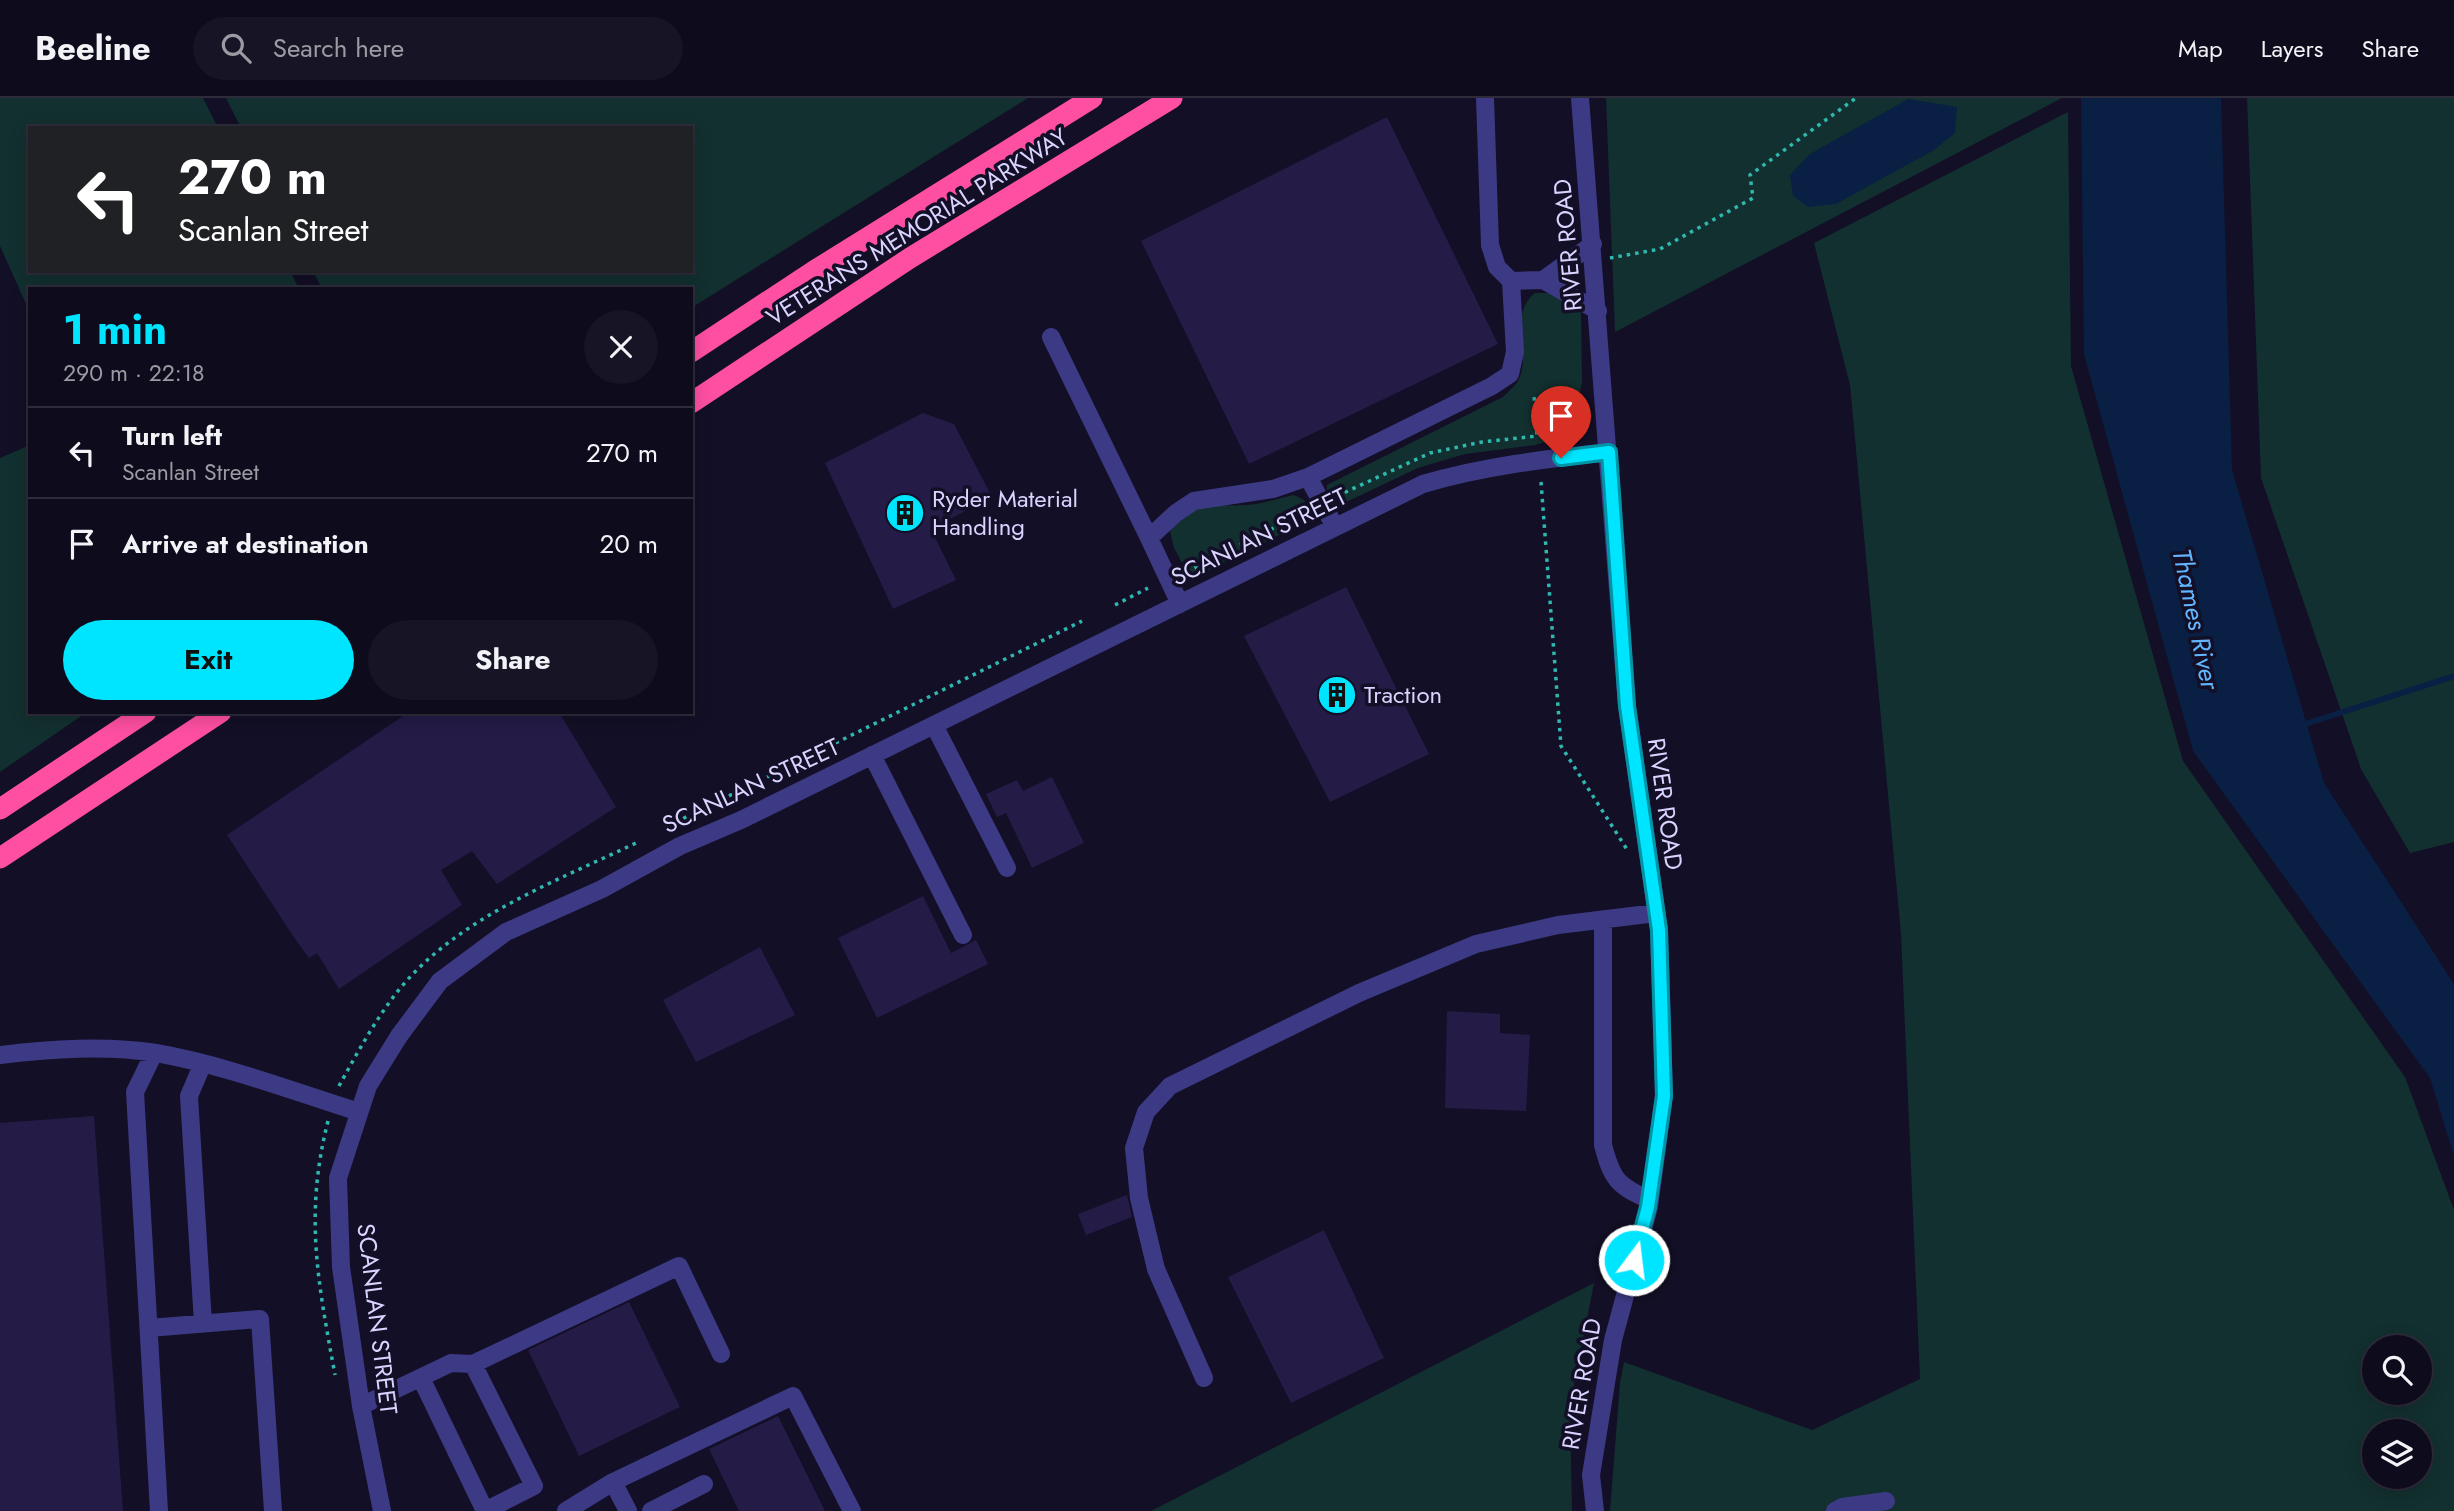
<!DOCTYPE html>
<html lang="en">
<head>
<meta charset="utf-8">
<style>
  body { margin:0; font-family:Jost,sans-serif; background:#171425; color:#f1f3f6; height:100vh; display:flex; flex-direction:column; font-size:26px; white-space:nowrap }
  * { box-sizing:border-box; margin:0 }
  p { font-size:23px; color:#9b9ba3 }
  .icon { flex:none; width:38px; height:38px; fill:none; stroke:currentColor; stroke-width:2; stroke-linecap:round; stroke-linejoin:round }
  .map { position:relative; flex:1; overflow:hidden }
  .panel { position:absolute; left:28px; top:189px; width:665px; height:427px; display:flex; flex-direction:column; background:#0e0b1c; border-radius:0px; box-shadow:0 4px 18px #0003,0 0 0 2px #2e2b3b }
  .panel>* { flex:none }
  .banner { position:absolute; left:28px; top:28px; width:665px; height:147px; border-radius:0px; box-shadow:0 4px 18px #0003,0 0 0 2px #2e2b3b; background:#202124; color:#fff; overflow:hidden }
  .fabs { position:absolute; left:2362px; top:1237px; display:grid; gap:14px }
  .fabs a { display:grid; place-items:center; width:70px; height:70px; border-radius:50%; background:#0e0b1c; box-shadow:0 4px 18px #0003,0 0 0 2px #2e2b3b; font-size:35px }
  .pin { position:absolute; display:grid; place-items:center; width:60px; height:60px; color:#fff; margin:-72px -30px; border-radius:50% 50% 50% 0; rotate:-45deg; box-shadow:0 0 7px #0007 }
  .pin .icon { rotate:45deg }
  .me { position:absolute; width:77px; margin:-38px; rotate:15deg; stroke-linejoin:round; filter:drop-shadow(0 0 5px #0008) }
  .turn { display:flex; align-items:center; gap:24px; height:147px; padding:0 35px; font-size:32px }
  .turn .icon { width:91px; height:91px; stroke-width:2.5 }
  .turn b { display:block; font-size:49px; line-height:60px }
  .round { display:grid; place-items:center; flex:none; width:74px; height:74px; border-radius:37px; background:#171425 }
  .summary { display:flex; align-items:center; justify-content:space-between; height:119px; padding:0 35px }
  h1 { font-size:42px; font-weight:700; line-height:52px; color:#00e5ff }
  .action { display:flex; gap:14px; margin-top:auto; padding:14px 35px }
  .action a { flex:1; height:80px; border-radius:42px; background:#00e5ff; color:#111; font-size:28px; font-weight:700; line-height:80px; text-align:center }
  .action a+a { background:#171425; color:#f1f3f6 }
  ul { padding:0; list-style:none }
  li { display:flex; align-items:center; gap:21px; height:91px; padding:0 35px; border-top:2px solid #2e2b3b }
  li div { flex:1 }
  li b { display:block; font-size:26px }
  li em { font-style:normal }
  header { display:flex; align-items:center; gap:42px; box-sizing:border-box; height:98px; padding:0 35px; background:#0e0b1c; border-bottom:2px solid #2e2b3b }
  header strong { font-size:33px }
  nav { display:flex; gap:38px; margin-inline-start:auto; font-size:24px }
  .search { width:490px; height:63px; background:#171425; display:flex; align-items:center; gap:18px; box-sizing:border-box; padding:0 24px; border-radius:38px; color:#9b9ba3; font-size:26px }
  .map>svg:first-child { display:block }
</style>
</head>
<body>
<header>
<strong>Beeline</strong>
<div class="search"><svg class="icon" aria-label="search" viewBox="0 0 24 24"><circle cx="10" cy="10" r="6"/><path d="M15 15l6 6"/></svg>Search here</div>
<nav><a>Map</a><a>Layers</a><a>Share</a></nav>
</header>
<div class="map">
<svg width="2454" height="1413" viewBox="0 0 2454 1413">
  <rect width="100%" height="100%" fill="#130f26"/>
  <path fill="#12302f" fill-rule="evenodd" d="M0 0H203L218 30H30V173H290L299 191H30V215L0 148Z
    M226 0H1028L691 210V191H322L313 173H691V30H241Z
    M1606 0H2062L1615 234Z
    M2247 0H2454V744L2410 755 2361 671 2261 380Z
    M2068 14 2071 268 2183 663 2405 979 2454 1112V1413H1610L1620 1285 1624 1264 1812 1332 1920 1281 1901 836 1850 287 1814 145ZM2375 1250H2420V1295H2375ZM2375 1334H2420V1379H2375Z
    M1535 195H1554L1581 213 1582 284 1577 308 1567 328 1553 341 1536 347 1465 356 1418 370 1346 404 1332 400 1327 394V387L1503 299C1508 294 1515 288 1518 283 1533 253 1507 217 1535 195Z
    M30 347V614H87L0 674V360Z
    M1294 397 1304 402 1310 412 1303 425 1201 476 1187 474 1174 450 1170 433C1197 395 1223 413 1261 405 1272 403 1283 399 1294 397Z
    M1594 1185 1570 1308 1572 1413H1151Z"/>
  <path fill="#0a1f44" d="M2081 0H2221L2232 372 2324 685 2454 886V1058L2430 980 2193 653 2084 256Z
    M1908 1 1957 9 1955 35 1934 52 1836 106 1808 109 1793 98 1790 77 1810 56Z"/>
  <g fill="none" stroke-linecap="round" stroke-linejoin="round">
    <path stroke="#0a1f44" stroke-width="6" d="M2299 628 2454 578"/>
  </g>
  <path fill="#241b47" d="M1387 19 1498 246 1249 366 1141 143Z
    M923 315 954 326 992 399 931 431 956 482 893 511 825 365Z
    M1346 489 1429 656 1330 704 1244 538Z
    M409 614H559L616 709 497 786 472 753 441 772 462 807 339 891 317 855 309 860 293 838 227 737Z
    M1052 679 1084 745 1032 770 1006 715 997 719 986 696 1017 682 1023 693Z
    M923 798 951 855 976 842 988 866 877 920 838 840Z
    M760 849 795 917 696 964 663 902Z
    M1447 913 1500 916V935L1530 937 1526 1013 1445 1010Z
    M94 1018 123 1413H0V1025Z
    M1127 1097 1132 1119 1086 1137 1078 1116Z
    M1324 1132 1384 1260 1291 1305 1228 1179Z
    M629 1204 680 1309 579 1358 528 1252Z
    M778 1318 825 1413H739L709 1351Z"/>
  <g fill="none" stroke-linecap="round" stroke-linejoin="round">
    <path stroke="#2fb8b0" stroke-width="3.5" stroke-dasharray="3.5 5" stroke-linecap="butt" d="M1610 160 1660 151 1753 100 1750 77 1856 0
      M1541 384 1561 648 1628 753
      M1337 398 1430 355 1482 344 1537 338 1534 297
      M1187 474 1307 413
      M1115 507 1148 490
      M668 728 1082 523
      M339 988C356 957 373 926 394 898 452 822 552 785 636 745
      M328 1023C304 1117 318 1184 335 1277"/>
    <path stroke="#3d3a85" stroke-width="18" d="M1485 0 1490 147 1497 169 1511 183 1543 182
      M1580 0 1627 608 1659 832 1664 997 1649 1109 1613 1242 1591 1377 1595 1413
      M1593 146 1543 182 1598 213
      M1051 239 1149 440
      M1335 429 1308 379 1492 288 1510 276 1515 254 1511 183
      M1180 506 1149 440 1176 415 1194 403 1273 391 1308 379
      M934 627 1007 770
      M872 657 963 837
      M1603 822V1047C1612 1081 1617 1088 1650 1102
      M154 955 135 994 159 1413
      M0 957C51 951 105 947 156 955 225 967 292 993 359 1014
      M203 1225 189 998 203 965
      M149 1230 260 1221 273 1413
      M473 1266 679 1168 721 1256
      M1204 1280 1156 1171 1139 1100 1134 1050 1146 1014 1170 988 1359 895 1476 846 1558 827 1656 815
      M361 1308 451 1265 473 1266 534 1388 485 1413 421 1280
      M613 1384 628 1413
      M382 1413 361 1308 341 1169 338 1080 368 988 399 938 440 883 506 834 602 791 680 748 741 722 1423 386C1484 368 1546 361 1609 354
      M566 1413 613 1384 793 1298 852 1413
      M651 1413 704 1386
      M1835 1413 1842 1409 1886 1403"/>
    <path stroke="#ff4fa3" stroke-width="21" d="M691 254 814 173 1092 0
      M691 305 910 160 1172 0
      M0 711 146 614
      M0 760 221 614"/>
  </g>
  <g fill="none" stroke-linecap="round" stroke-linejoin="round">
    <g stroke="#0095a6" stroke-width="18">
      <path id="route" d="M1561 360 1609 354 1627 608 1659 832 1664 998 1648 1109 1634 1162"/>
    </g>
    <use href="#route" stroke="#00e5ff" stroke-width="12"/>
  </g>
  <defs>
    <g id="building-disc" transform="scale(2.0125)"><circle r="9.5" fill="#00e5ff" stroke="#130f26"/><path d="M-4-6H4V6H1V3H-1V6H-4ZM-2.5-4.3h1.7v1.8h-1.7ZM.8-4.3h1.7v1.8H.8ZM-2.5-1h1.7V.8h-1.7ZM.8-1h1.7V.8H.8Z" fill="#111"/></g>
  </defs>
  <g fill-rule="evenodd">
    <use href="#building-disc" x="905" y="415"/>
    <use href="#building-disc" x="1337" y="597"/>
  </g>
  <g text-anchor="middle" stroke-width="7" stroke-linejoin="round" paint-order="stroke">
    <g font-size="24" fill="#d9d4ff" stroke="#130f26">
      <text transform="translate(917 129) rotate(-32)" y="8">VETERANS MEMORIAL PARKWAY</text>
      <text transform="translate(1568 147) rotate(-95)" y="8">RIVER ROAD</text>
      <text transform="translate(1259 439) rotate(-26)" y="8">SCANLAN STREET</text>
      <text transform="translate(751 688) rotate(-25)" y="8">SCANLAN STREET</text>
      <text transform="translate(1665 706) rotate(82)" y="8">RIVER ROAD</text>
      <text transform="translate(377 1221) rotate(83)" y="8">SCANLAN STREET</text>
      <text transform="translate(1582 1286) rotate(-80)" y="8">RIVER ROAD</text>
    </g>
    <g font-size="24" fill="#d9d4ff" stroke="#130f26" text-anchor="start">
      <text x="932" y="409">Ryder Material<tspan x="932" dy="28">Handling</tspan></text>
      <text x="1364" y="605">Traction</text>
    </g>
    <g font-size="26" font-style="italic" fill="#62b6ff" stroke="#130f26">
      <text transform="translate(2196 521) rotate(78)" y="9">Thames River</text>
    </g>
  </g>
</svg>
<div class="fabs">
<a><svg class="icon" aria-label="search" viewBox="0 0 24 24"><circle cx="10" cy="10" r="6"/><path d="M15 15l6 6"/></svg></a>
<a><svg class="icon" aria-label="layers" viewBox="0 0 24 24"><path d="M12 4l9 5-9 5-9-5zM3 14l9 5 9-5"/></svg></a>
</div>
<div class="pin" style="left:1561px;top:360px;background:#d93025"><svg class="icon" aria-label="arrive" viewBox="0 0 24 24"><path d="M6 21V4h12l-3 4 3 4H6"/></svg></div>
<svg class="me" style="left:1634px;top:1162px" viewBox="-20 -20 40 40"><circle r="17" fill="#00e5ff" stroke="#fff" stroke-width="3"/><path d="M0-11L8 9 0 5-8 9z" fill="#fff"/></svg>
<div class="banner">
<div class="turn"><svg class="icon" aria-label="left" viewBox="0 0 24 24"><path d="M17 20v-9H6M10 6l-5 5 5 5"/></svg><div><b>270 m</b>Scanlan Street</div></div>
</div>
<section class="panel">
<div class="summary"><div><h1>1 min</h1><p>290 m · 22:18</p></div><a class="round"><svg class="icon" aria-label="close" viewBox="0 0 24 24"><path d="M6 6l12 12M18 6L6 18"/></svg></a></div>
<ul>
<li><svg class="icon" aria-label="left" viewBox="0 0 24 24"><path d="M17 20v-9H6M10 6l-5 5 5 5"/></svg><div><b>Turn left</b><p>Scanlan Street</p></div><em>270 m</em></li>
<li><svg class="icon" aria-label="arrive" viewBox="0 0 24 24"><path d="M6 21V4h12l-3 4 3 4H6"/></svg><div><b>Arrive at destination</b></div><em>20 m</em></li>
</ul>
<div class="action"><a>Exit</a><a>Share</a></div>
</section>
</div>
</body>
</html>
